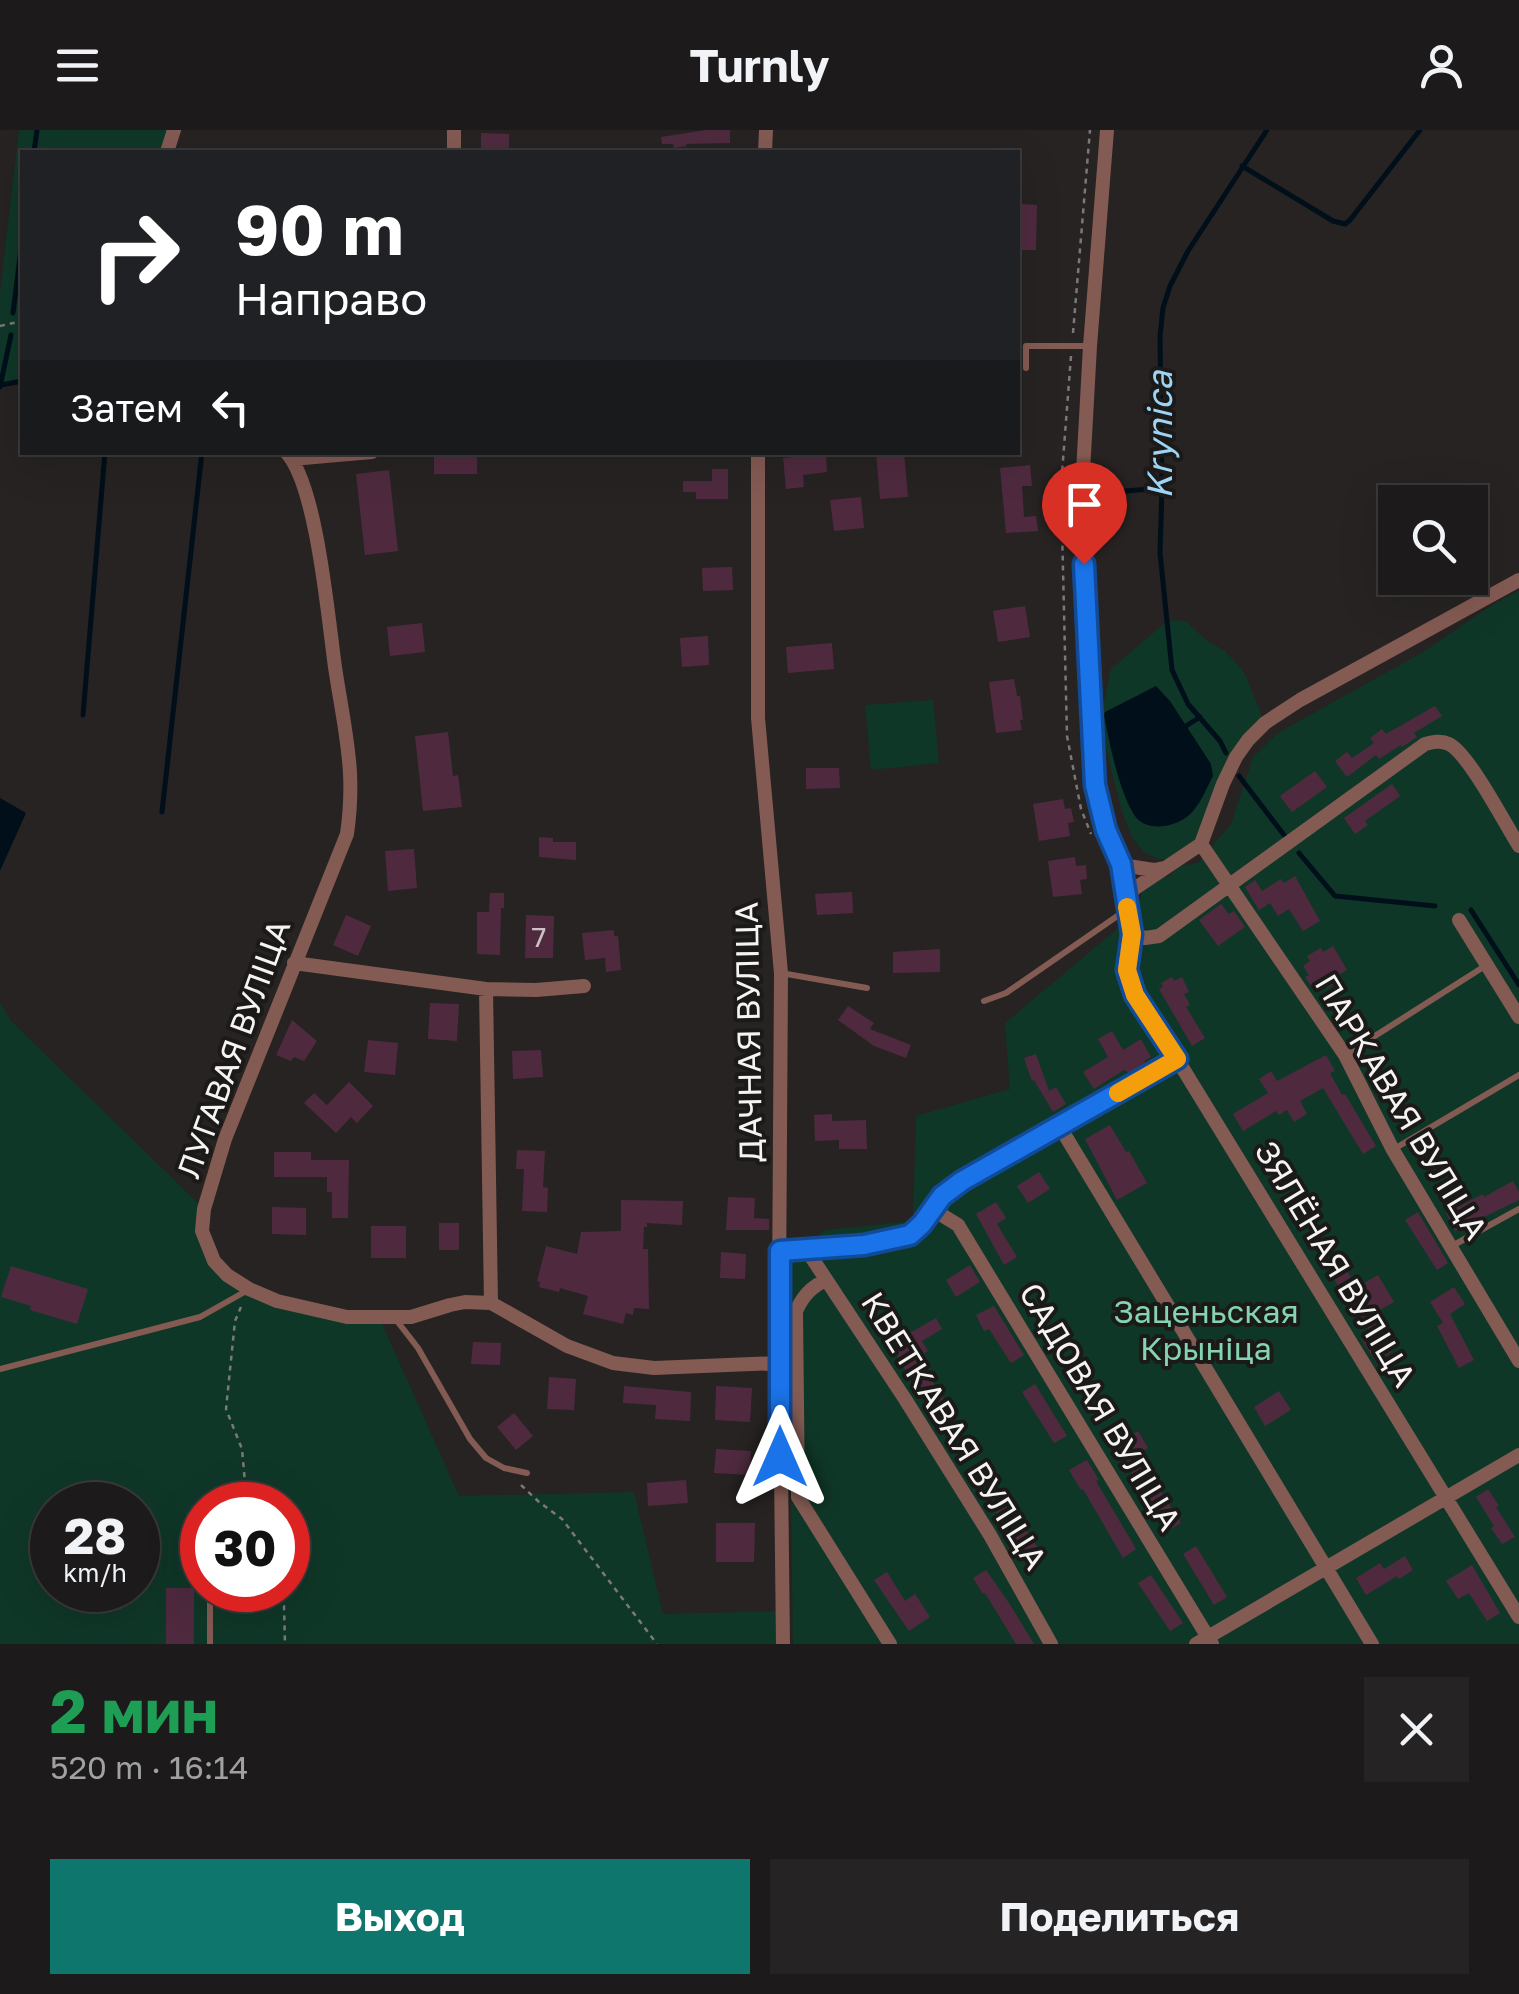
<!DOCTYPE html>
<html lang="ru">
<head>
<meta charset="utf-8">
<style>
  body { margin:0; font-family:"Golos Text",sans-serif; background:#252323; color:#f1f3f6; height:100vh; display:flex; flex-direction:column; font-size:38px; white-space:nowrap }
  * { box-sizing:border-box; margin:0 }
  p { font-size:32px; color:#a0a1a2 }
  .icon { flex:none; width:55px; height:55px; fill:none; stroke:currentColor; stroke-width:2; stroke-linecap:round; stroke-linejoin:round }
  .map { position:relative; height:1514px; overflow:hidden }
  .drawer { display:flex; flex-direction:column; background:#1c1a1a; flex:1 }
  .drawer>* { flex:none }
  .banner { position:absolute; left:20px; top:20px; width:1000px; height:305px; border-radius:0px; box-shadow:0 10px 40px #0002,0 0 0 2px #3a3839; background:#202124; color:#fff; overflow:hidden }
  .tools { position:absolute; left:1378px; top:355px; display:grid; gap:20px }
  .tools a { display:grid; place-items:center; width:110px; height:110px; border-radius:0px; background:#1c1a1a; box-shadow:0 10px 40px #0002,0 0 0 2px #3a3839; font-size:50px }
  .speed { position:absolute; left:30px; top:1352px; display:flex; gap:20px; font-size:50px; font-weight:700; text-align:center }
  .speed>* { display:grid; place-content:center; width:130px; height:130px; border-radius:50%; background:#1c1a1a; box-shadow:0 10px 40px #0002,0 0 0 2px #3a3839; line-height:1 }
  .speed small { font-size:25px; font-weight:400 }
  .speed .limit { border:15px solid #d22; background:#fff; color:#111 }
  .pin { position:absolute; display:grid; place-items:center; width:85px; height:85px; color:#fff; margin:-102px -42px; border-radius:50% 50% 50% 0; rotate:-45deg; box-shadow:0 0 10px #0007 }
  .pin .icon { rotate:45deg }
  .me { position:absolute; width:110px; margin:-55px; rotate:0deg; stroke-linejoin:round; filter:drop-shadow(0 0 8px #0008) }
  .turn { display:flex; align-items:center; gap:35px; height:210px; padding:0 50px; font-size:45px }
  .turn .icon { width:130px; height:130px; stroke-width:2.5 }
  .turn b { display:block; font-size:70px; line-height:85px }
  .then { display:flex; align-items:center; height:95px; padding:0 50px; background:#0003; gap:20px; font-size:38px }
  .round { display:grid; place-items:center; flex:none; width:105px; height:105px; border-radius:0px; background:#252323 }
  .headline { display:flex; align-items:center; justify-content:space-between; height:170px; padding:0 50px }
  h1 { font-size:60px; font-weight:700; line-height:75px; color:#1e9e55 }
  .cta { display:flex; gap:20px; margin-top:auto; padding:20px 50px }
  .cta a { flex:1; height:115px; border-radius:0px; background:#0f766e; color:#fff; font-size:40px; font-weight:700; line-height:115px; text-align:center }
  .cta a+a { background:#252323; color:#f1f3f6 }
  header { display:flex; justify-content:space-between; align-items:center; height:130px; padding:0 50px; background:#1c1a1a; font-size:45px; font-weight:700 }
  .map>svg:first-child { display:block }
</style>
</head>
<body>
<header><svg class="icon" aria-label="menu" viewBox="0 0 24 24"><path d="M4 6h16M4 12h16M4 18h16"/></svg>Turnly<svg class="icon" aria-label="person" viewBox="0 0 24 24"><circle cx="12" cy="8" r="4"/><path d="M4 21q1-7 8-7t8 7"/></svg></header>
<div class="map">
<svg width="1519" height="1514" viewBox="0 0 1519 1514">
  <rect width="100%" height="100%" fill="#262322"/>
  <path fill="#0f3728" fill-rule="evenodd" d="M19 0H177L168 22H22V250L0 257V162Z
    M1519 461V1514H793L788 1169 785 1115 810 1112 825 1100 913 1091 916 986 1010 959 1005 893 1135 784 1144 757 1159 746 1168 747 1180 736 1198 733 1231 694 1253 627 1278 603 1423 522 1492 475Z
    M1177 490 1187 492 1206 510 1225 521 1244 542 1265 593 1248 610 1201 714 1179 730 1159 729 1145 723 1133 709 1122 682 1105 615 1102 581 1111 539 1166 492Z
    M933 570 939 633 871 640 865 575Z
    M0 872 11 891 204 1079 207 1117 249 1159 379 1187 459 1366 634 1362 663 1484 782 1481 783 1514H0ZM52 1375H138V1460H52ZM202 1375H288V1460H202Z"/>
  <path fill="#000f1a" d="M1156 556 1170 571 1211 634 1213 646C1206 659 1200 676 1188 686 1173 698 1144 703 1133 683 1118 657 1110 615 1104 585L1105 582Z
    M0 668 26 683 0 741Z"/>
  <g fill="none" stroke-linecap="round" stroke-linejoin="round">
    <path stroke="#000f1a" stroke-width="5" d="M34 22 37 0
      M1242 36 1333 91 1345 94 1350 90 1420 0
      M13 183 22 111
      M1 255 22 251
      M0 257 11 205
      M1102 363 1162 358
      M83 585 105 322
      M1186 596 1200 587
      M1226 623 1220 611 1188 574 1172 540 1160 423 1162 358 1160 206 1163 178 1170 156 1188 121 1267 0
      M1239 646 1284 705
      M162 682 202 322
      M1299 723 1335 766 1435 776
      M1471 780 1519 855"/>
  </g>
  <path fill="#4f2a3f" d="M706 0H730V13L686 14 687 16 674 18 673 14H662L661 7Z
    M481 3 509 4V22H481Z
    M1018 74 1037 75 1036 120H1018Z
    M434 322H477V344H434Z
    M876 322H904L908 367 880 369Z
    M826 324 827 342 803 345 804 357 786 359 783 328Z
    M1030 335 1032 356H1022L1024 387 1036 386 1038 401 1006 403 1000 338Z
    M712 339H728V369H696V362H683V351H712Z
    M389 340 398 421 365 425 356 344Z
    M861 367 864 398 834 401 830 370Z
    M732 437 733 460 703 461 702 438Z
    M1025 476 1030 507 998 512 993 481Z
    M422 493 425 522 390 526 387 497Z
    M708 506 709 535 682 537 680 508Z
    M832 513 834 539 788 543 786 517Z
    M1014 549 1017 566H1020L1023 590H1020L1022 600 996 603 989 552Z
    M1435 576 1442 586 1414 603 1417 607 1402 617 1401 615 1379 629 1376 625 1347 647 1335 631 1347 622 1352 628 1374 613 1370 608 1382 599 1386 604Z
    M448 602 453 646 458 645 462 677 423 681 415 606Z
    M806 638H839L840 658 806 659Z
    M1315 641 1327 657 1292 682 1280 666Z
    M1392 654 1400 666 1365 691 1368 695 1355 704 1344 688Z
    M1063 669 1065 679 1071 678 1074 692 1068 693 1070 706 1039 711 1033 674Z
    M539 707 553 708V712H576V730L539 727Z
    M414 719 417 758 388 761 385 721Z
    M1075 727 1076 736 1086 735 1087 749 1080 750 1082 764 1053 767 1048 731Z
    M1295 746 1320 791 1303 801 1289 779 1278 786 1270 773 1259 780 1245 757 1255 750 1262 761 1281 749 1284 753Z
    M852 762 853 783 817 785 815 764Z
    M490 763H504V778H501L500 825 477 824V782H489Z
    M1221 774 1229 784 1234 781 1245 797 1218 816 1199 790Z
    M346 785 371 796 358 826 333 815Z
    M526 785 554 786 553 828H525Z
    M614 800V806H618L621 840 606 842 605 828 585 830 582 803Z
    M1333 816 1347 840 1335 847 1337 852 1327 858 1325 854 1316 859 1314 855 1311 856 1305 847 1309 845 1303 836 1310 831 1307 826 1321 818 1323 822Z
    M940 819V842L893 843V822Z
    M1172 847 1174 851 1182 847 1189 862 1184 864 1190 875 1186 877 1205 908 1192 916 1159 859 1163 857 1161 853Z
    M430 873 459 874 457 911 428 909Z
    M848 876 874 893 870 899 911 915 906 928 874 916 838 890Z
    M292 890 317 911 304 931 294 927 291 931 276 925Z
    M1112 901 1123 920 1141 909 1151 927 1144 931 1146 934 1130 943 1124 940 1094 959 1083 942 1108 927 1098 909Z
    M368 910 398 913 395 945 364 942Z
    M541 920 543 947 513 949 512 921Z
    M1036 924 1049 961 1056 957 1066 974 1053 982 1034 950 1032 951 1024 928Z
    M1326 925 1335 941 1330 943 1342 965 1345 964 1376 1016 1363 1024 1323 958 1300 971 1307 984 1294 992 1287 980 1279 985 1276 981 1243 1001 1233 984 1268 963 1259 949 1271 941 1277 951Z
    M349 952 373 976 357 993 351 987 336 1003 304 973 314 963 327 975Z
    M832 984V991L866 990 867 1019H839V1010L815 1011 814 985Z
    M1110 995 1126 1022 1129 1021 1147 1053 1117 1070 1085 1009Z
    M517 1020 545 1021 543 1057 548 1058 547 1082 522 1081 524 1039H516Z
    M274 1022H311V1030H349L348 1088H332V1062H327V1047H274Z
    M1039 1042 1050 1059 1028 1073 1017 1056Z
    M1513 1051 1519 1062V1070L1455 1101 1446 1083 1483 1064 1484 1067Z
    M728 1067 755 1068 754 1088 769 1089V1100H726Z
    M621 1070 683 1071 682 1095 647 1093V1097H644L643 1119H648L649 1179 634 1178 633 1185 626 1183 623 1194 583 1184 588 1166 560 1158 559 1162 539 1157 540 1152 537 1151 546 1116 577 1124 581 1102 621 1101Z
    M996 1072 1006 1088 997 1094 1017 1127 1004 1135 976 1084Z
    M272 1077 306 1078V1105L272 1104Z
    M1418 1082 1448 1133 1437 1140 1405 1090Z
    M439 1093H459V1120H439Z
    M371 1096H406V1128H371Z
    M721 1122 746 1124 745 1149 720 1148Z
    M1337 1125 1357 1157 1378 1145 1394 1172 1378 1181 1395 1208 1386 1214 1392 1222 1376 1232 1361 1209 1370 1202 1354 1176 1348 1179 1341 1167 1344 1165 1324 1133Z
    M970 1135 980 1152 956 1167 946 1150Z
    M11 1136 88 1159 77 1194 30 1180 31 1176 1 1167Z
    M1454 1157 1465 1174 1450 1184 1474 1230 1459 1238 1437 1196 1443 1193 1430 1172Z
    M994 1176 1024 1225 1011 1233 989 1199 984 1201 976 1185Z
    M892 1183 906 1205 936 1188 942 1199 922 1211 928 1221 924 1223 930 1234 924 1238 945 1271 932 1280 911 1245 909 1246 894 1220 896 1218 879 1191Z
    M473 1212 501 1213 500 1235 471 1234Z
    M549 1247 576 1249 574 1280 547 1279Z
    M1035 1254 1067 1306 1054 1313 1022 1262Z
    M624 1256 691 1262 690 1291 655 1289 656 1275 623 1273Z
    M716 1256 752 1258 750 1292 715 1290Z
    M1279 1261 1291 1280 1265 1296 1254 1277Z
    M514 1283 533 1306 516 1320 497 1297Z
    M1138 1301 1148 1318 1137 1324 1181 1393 1168 1401 1114 1315Z
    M716 1319 751 1321 750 1345 714 1343Z
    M1087 1330 1099 1350 1096 1351 1136 1419 1123 1428 1083 1359 1081 1360 1069 1340Z
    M686 1350 688 1373 648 1376 647 1353Z
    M1488 1359 1499 1376 1496 1377 1515 1407 1502 1414 1491 1398 1494 1396 1476 1367Z
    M1009 1375 1042 1424 1029 1432 996 1382Z
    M716 1393H755L754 1432H716Z
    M1196 1416 1227 1467 1214 1475 1183 1424Z
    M1405 1426 1413 1440 1399 1449 1397 1446 1366 1465 1356 1448 1380 1433 1384 1439Z
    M1472 1435 1500 1483 1487 1491 1469 1463 1458 1469 1446 1451Z
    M986 1440 1009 1473 1034 1514H1016L985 1463 983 1464 973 1448Z
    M887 1442 905 1471 915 1464 930 1487 909 1501 874 1450Z
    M1151 1445 1183 1493 1170 1501 1138 1453Z
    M166 1458H194V1514H166Z"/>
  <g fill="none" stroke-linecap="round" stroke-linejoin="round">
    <path stroke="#7b7978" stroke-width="2.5" stroke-dasharray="5 5" stroke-linecap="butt" d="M0 196 22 191
      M1073 203 1090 0
      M1071 226 1061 356 1067 606 1081 679 1091 704
      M241 1177 235 1191 226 1279 242 1319 247 1375
      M521 1355 539 1372 562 1389 657 1514
      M271 1460 284 1476 285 1514"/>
    <path stroke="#845b53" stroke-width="6" d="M1026 238V216H1089
      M781 843 867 858
      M984 871 1006 863 1126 780
      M1345 925 1485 836
      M1394 1019 1519 945
      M1452 1116 1519 1079
      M397 1191 418 1218 470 1309 486 1328 504 1338 527 1343
      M0 1239 200 1187 248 1160
      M210 1514V1460"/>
    <path stroke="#845b53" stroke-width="14" d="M1107 0 1090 216 1082 360 1085 488 1095 655 1106 699 1121 735 1132 804 1127 840 1135 865 1177 929 1519 1487
      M167 22 174 0
      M454 22V0
      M765 22 766 0
      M286 322C317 355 328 488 335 537 340 572 348 607 350 643 351 663 350 683 347 704L225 1009 204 1079 202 1101 214 1131 227 1145 249 1159 277 1171 347 1187H411L450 1175 465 1172 491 1173 567 1216 613 1233 654 1238 779 1233
      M758 322V588L781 843 779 1166 783 1514
      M292 329 372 322
      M1201 714 1345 925 1393 1020 1519 1231
      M1121 735 1154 740 1164 738
      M1125 765 1201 714 1223 654 1236 627 1248 610 1265 593 1300 570 1519 450
      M1459 790 1519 887
      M1132 804 1145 808 1159 806 1425 614C1433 612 1441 610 1449 614 1469 624 1505 694 1519 716
      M294 833 486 859 536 860 584 856
      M486 859 491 1173
      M1060 997 1372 1514
      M932 1079 958 1095 1212 1514
      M806 1119 905 1269 990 1405 1051 1514
      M780 1121 864 1115 911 1105 923 1094 942 1066 962 1051 1177 929
      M826 1150C811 1157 803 1166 796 1181L798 1367 890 1514
      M1196 1514 1519 1325"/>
  </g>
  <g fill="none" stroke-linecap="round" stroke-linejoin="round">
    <g stroke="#114b97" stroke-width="25">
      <path id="route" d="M780 1327V1121L864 1115 910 1105 922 1094 942 1066 962 1051 1177 929 1135 865 1127 840 1132 804 1121 734 1106 700 1095 655 1084 434"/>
    </g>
    <use href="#route" stroke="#1a73e8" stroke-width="18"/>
    <path stroke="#f59e0b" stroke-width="18" d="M1118 963 1177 929 1135 865 1127 840 1132 804 1127 777"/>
  </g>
  <g text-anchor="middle" stroke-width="8" stroke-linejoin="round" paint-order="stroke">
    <g font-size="28" fill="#ccc2c6">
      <text x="539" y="817">7</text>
    </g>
    <g font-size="32" fill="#f6f4f3" stroke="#1c1a18">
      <text transform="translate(749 902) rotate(-91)" y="11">ДАЧНАЯ ВУЛІЦА</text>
      <text transform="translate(234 919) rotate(-70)" y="11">ЛУГАВАЯ ВУЛІЦА</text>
      <text transform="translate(1401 977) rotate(59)" y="11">ПАРКАВАЯ ВУЛІЦА</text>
      <text transform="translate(1335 1134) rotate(59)" y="11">ЗЯЛЁНАЯ ВУЛІЦА</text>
      <text transform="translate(1100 1277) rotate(59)" y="11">САДОВАЯ ВУЛІЦА</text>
      <text transform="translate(954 1301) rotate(58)" y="11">КВЕТКАВАЯ ВУЛІЦА</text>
    </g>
    <g font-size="32" fill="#85d4b1" stroke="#1c1a18">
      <text x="1206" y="1193">Заценьская<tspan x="1206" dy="37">Крыніца</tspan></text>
    </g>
    <g font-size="35" font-style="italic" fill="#9dd4f6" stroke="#1c1a18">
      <text transform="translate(1160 305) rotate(-90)" y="12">Krynica</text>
    </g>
  </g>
</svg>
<div class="tools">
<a><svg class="icon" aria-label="search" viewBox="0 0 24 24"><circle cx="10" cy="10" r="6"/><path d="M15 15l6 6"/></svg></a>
</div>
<div class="speed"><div>28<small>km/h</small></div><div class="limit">30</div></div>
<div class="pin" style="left:1084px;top:434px;background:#d93025"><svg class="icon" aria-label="arrive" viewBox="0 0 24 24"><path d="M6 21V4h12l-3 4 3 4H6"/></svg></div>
<svg class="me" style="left:780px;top:1327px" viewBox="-20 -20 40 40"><path d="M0-17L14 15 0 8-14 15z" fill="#1a73e8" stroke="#fff" stroke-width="4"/></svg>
<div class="banner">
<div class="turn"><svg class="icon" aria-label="right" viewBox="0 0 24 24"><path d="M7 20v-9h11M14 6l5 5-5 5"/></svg><div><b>90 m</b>Направо</div></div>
<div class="then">Затем<svg class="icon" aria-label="left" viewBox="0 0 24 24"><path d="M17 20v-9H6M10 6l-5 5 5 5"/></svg></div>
</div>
</div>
<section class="drawer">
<div class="headline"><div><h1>2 мин</h1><p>520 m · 16:14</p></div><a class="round"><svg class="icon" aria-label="close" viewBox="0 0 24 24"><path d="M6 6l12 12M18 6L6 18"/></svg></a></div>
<div class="cta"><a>Выход</a><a>Поделиться</a></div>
</section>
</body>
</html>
